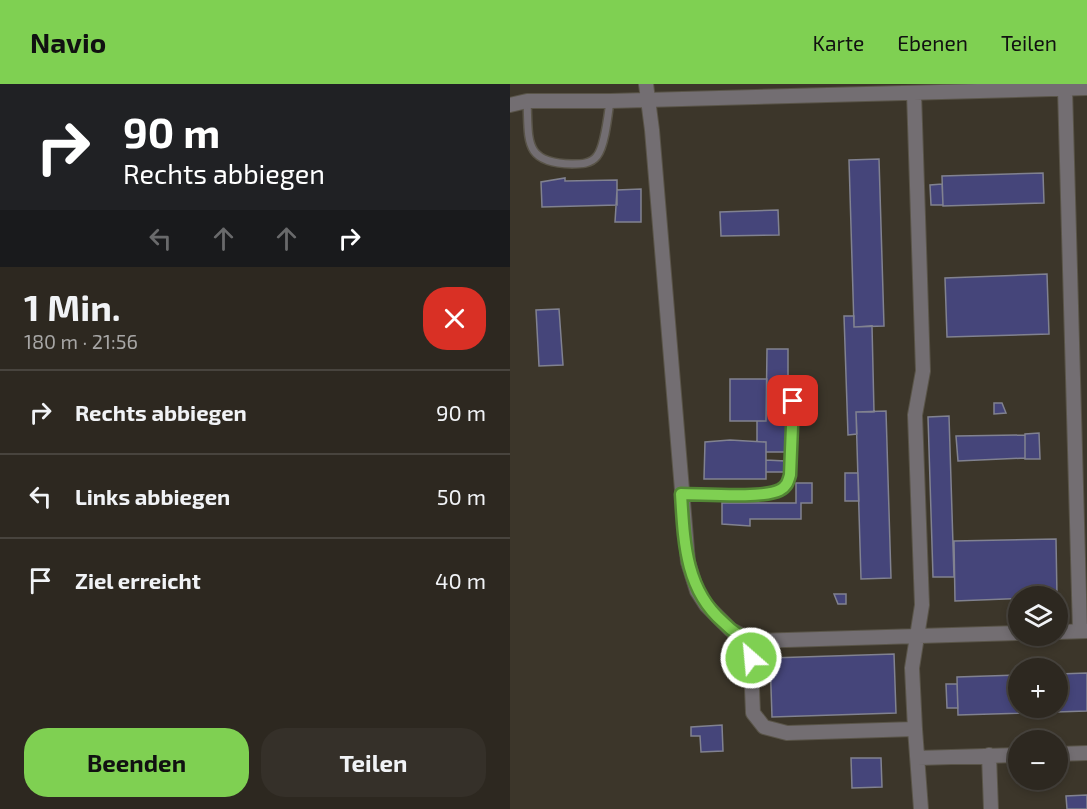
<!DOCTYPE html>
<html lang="de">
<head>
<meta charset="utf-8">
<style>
  body { margin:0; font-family:"Exo 2",sans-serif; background:#353029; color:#f1f3f6; height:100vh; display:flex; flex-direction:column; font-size:22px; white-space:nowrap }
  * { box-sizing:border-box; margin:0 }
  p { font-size:20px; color:#a7a6a5 }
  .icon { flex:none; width:33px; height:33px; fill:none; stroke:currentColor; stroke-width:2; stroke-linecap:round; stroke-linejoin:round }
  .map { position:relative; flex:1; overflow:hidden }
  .drawer { display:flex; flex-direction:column; background:#2d2820; width:510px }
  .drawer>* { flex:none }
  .guide { background:#202124; color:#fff; overflow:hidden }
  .controls { position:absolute; left:498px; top:502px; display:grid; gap:12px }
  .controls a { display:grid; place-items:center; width:60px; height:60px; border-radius:50%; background:#2d2820; box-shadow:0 3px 9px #0003,0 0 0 2px #48443e; font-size:30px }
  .pin { position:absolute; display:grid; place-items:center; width:51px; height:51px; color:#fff; margin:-26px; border-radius:12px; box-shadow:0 3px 9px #0006 }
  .me { position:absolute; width:66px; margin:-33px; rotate:333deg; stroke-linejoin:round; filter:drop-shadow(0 0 4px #0008) }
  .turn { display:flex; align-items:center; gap:21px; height:126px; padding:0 24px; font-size:27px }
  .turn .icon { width:78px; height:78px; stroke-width:2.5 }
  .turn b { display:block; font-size:42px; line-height:51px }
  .lanes { display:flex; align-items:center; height:57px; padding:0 24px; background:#0003; justify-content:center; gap:30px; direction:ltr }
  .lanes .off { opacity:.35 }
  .round { display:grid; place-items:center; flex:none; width:63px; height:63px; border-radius:24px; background:#353029 }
  .summary { display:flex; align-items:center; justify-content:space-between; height:102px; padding:0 24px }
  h1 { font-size:36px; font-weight:700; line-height:45px }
  .button { display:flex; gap:12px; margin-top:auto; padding:12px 24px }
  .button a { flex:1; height:69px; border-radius:24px; background:#7fd052; color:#111; font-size:24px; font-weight:700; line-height:69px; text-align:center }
  .button a+a { background:#353029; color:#f1f3f6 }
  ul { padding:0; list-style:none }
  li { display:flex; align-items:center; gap:18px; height:84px; padding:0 24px; border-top:2px solid #48443e }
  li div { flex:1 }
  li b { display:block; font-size:22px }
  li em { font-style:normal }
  header { display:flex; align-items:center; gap:36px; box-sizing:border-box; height:84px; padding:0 30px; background:#7fd052; color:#111 }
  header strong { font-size:28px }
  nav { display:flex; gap:33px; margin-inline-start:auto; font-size:21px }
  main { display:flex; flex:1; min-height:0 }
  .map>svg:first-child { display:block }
</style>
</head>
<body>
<header>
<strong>Navio</strong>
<nav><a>Karte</a><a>Ebenen</a><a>Teilen</a></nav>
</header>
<main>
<section class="drawer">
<div class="guide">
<div class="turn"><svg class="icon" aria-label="right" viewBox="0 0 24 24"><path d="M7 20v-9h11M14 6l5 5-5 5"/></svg><div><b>90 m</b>Rechts abbiegen</div></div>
<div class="lanes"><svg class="icon off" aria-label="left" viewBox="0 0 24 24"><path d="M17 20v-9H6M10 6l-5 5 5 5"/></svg><svg class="icon off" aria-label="ahead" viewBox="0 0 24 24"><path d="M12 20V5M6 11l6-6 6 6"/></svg><svg class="icon off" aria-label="ahead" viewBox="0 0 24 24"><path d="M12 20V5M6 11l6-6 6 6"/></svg><svg class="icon" aria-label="right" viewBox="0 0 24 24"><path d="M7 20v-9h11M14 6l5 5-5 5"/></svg></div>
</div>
<div class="summary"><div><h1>1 Min.</h1><p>180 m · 21:56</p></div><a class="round" style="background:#d93025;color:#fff"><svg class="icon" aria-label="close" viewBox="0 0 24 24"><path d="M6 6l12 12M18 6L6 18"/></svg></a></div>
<ul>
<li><svg class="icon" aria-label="right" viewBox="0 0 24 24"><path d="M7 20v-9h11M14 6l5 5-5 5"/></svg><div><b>Rechts abbiegen</b></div><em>90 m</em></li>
<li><svg class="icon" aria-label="left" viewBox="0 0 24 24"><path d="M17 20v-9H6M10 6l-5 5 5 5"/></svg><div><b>Links abbiegen</b></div><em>50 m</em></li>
<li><svg class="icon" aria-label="arrive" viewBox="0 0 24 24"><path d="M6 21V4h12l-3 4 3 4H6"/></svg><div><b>Ziel erreicht</b></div><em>40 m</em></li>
</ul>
<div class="button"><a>Beenden</a><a>Teilen</a></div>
</section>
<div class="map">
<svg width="577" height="725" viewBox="0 0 577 725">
  <rect width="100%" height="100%" fill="#3c362a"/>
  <path fill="#45457a" stroke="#818290" stroke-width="1.5" d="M369 75 374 242 344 243 339 76Z
    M533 89 534 119 433 122 432 92Z
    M55 94V97L107 96V121L32 123 31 98Z
    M432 100 433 121H421L420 101Z
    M131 105V138H105L107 106Z
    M268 126 269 151 211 152 210 128Z
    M537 190 539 250 437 253 435 194Z
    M49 225 53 281 29 282 26 226Z
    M334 232H344V243L362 242 364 328H346L347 350 338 351Z
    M257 265H278V368H256V358H247V337H256Z
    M220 295H257L256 337H220Z
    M484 319H492L496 329 484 330Z
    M376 327 381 494 351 495 346 328Z
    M439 332 444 493H423L418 333Z
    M529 349 530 375H515V350Z
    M515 351V374L448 377 446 352Z
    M220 356 256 358V395H194L195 358Z
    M256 376 275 377V388H256Z
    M335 389H348L349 417H335Z
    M286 399H302V419H291V435H240V442L212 440V419H286Z
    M546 455 547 513 445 517 444 457Z
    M324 510H336V520H328Z
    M384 570 386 629 262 633 260 574Z
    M577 589V627L448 631 447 593 508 591V624H548V590Z
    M436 600H447L448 624H437Z
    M212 641 213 667 191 668 190 652H181V643Z
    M341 674H371L372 703 342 704Z
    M577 711V725H557L556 712Z"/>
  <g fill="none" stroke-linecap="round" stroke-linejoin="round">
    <g stroke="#595448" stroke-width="10">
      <path id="lane" d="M17 17C19 57 13 79 62 80 71 80 81 80 87 72 95 62 98 31 100 17
        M171 410C193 410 253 415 270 406 276 402 278 398 280 391L283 317"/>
    </g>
    <g stroke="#595448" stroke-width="16">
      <path id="street" d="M136 0 142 46 178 478 187 507 196 521 221 546 244 557 508 549
        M555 5 570 547
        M0 21 17 17H100L577 4
        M548 548 577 547
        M240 556 243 629 254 643 277 649 405 645 402 584 412 521 405 331 413 287 404 9
        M405 645 411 725
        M548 670 577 669
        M479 671 481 725
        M408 674 508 671"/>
    </g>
    <use href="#lane" stroke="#736e72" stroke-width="7"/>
    <use href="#street" stroke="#736e72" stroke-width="14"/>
  </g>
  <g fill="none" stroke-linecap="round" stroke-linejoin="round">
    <g stroke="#538735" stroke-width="15">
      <path id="route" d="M241 574 240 556C229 553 221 546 213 538 175 505 174 457 171 410 193 410 252 415 270 406 277 402 278 398 280 391L283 317"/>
    </g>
    <use href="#route" stroke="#7fd052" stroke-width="10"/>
  </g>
</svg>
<div class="controls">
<a><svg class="icon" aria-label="layers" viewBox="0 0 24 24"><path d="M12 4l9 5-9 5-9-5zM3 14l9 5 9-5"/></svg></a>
<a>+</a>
<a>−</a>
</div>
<div class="pin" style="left:283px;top:317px;background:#d93025"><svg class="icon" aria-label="arrive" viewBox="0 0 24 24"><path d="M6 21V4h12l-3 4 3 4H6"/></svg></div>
<svg class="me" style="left:241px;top:574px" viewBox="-20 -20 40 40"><circle r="17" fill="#7fd052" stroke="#fff" stroke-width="3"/><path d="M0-11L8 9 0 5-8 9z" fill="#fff"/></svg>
</div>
</main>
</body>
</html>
